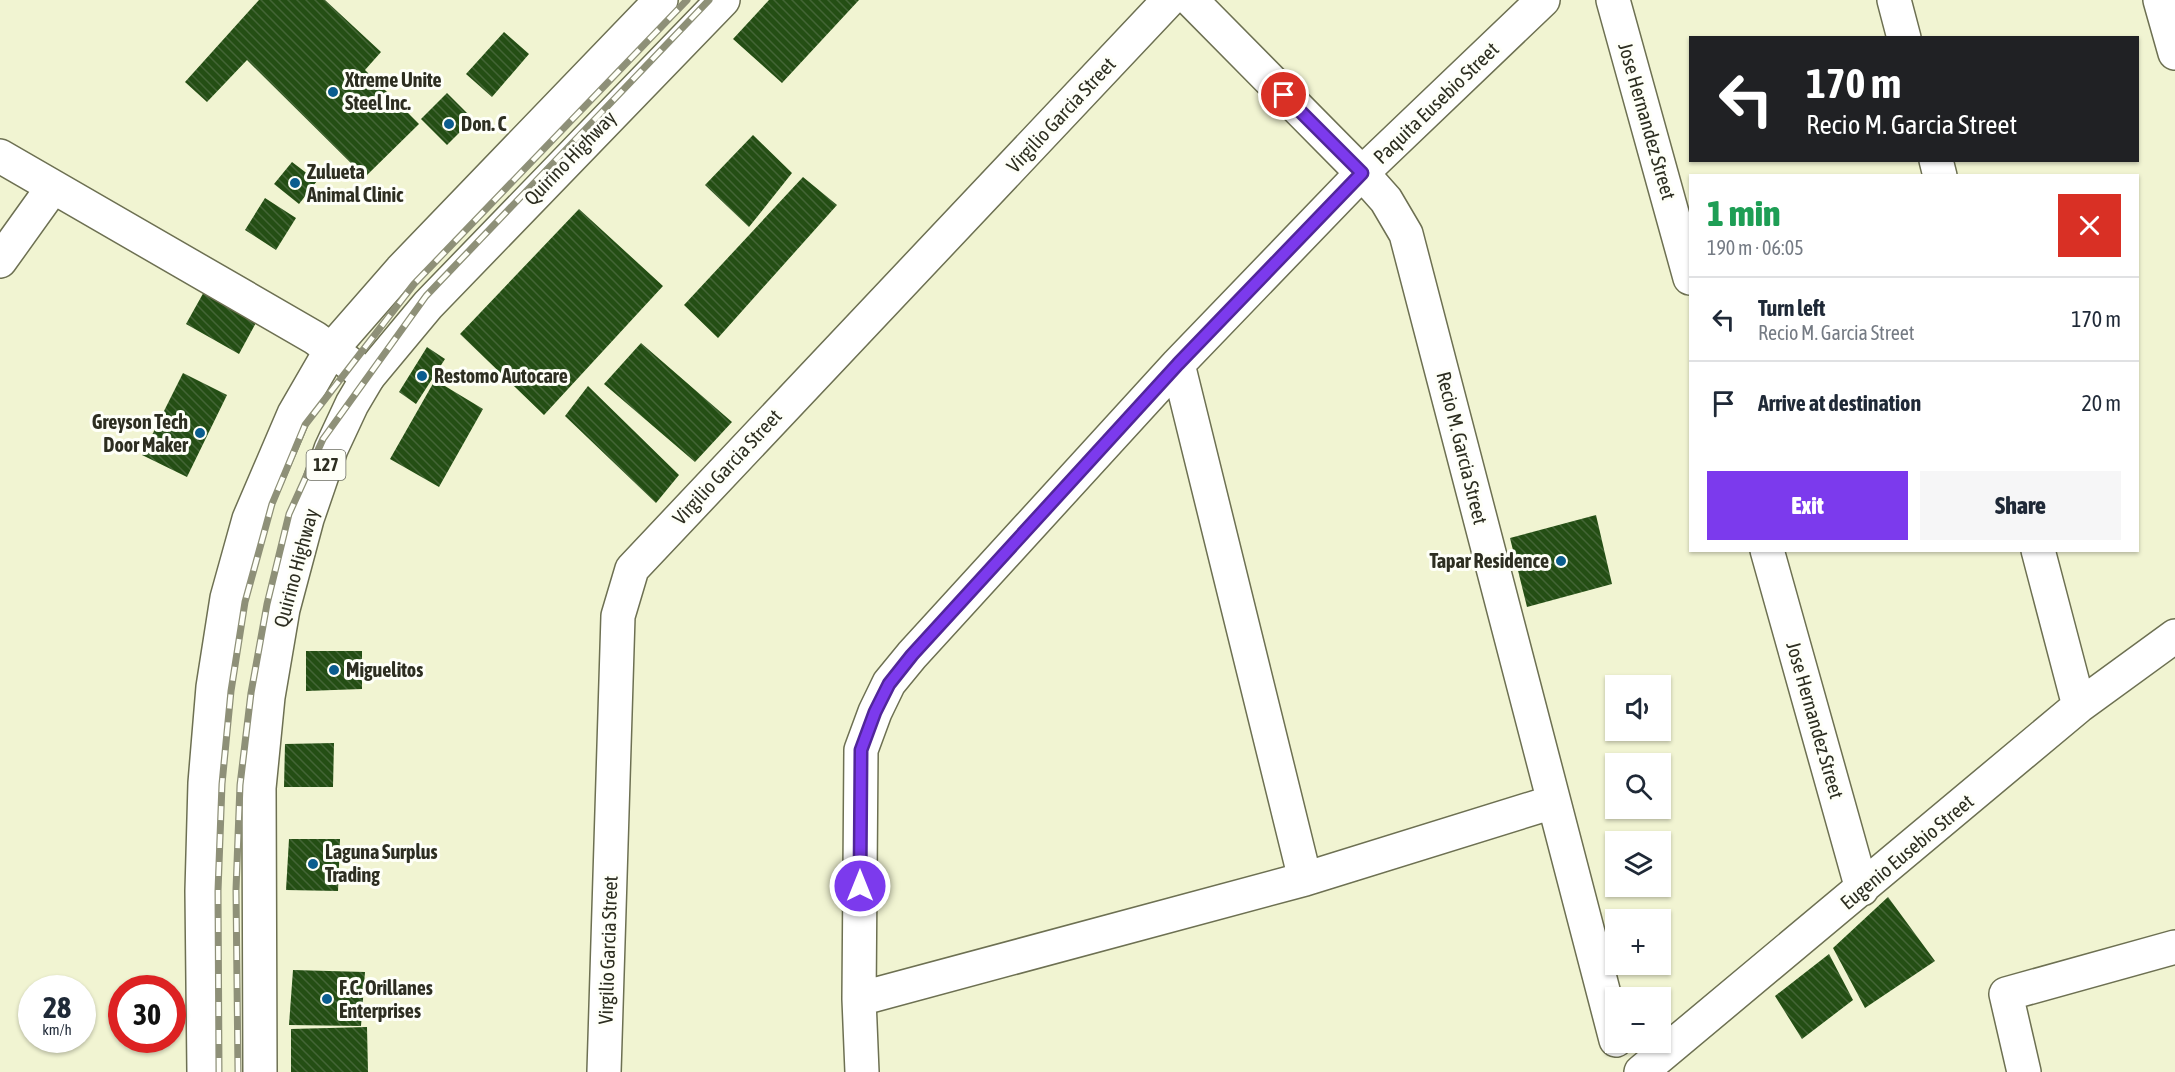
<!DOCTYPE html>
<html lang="en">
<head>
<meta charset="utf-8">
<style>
  body { margin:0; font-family:"Asap Condensed",sans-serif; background:#f6f6f7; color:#1f2937; height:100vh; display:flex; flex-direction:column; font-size:22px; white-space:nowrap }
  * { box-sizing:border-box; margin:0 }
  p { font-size:20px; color:#747a83 }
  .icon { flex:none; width:33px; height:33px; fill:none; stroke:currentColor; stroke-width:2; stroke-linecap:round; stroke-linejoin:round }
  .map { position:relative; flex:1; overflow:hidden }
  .side { position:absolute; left:1689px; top:174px; width:450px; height:378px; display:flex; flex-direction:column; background:#fff; border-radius:0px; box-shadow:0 2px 4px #0004 }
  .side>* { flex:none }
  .top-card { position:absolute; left:1689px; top:36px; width:450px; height:126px; border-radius:0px; box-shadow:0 2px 4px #0004; background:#202124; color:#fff; overflow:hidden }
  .tools { position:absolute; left:1605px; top:675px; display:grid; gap:12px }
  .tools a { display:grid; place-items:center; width:66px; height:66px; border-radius:0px; background:#fff; box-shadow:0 2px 4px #0004; font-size:30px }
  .speed { position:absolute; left:18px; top:975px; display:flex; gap:12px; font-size:30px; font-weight:700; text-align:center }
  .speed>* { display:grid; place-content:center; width:78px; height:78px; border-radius:50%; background:#fff; box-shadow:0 2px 4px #0004; line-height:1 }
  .speed small { font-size:15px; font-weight:400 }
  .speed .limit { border:9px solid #d22; background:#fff; color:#111 }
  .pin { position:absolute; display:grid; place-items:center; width:51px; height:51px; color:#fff; margin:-26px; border:3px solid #fff; border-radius:50%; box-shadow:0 2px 6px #0007 }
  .me { position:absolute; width:66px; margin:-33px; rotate:0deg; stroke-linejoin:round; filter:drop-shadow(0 0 4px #0008) }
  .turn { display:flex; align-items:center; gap:21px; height:126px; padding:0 18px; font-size:27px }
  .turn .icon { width:78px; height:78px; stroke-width:2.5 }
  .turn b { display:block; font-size:42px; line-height:51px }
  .round { display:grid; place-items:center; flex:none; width:63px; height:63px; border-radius:0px; background:#f6f6f7 }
  .head { display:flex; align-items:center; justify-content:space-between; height:102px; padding:0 18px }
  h1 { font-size:36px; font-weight:800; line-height:45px; color:#1e9e55 }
  .primary-button { display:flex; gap:12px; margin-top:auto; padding:12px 18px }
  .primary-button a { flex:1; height:69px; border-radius:0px; background:#7c3aed; color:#fff; font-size:24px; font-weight:800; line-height:69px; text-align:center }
  .primary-button a+a { background:#f6f6f7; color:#1f2937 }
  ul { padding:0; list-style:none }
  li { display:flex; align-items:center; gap:18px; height:84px; padding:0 18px; border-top:2px solid #e0e1e3 }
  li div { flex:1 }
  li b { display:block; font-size:22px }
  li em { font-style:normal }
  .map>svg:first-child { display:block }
</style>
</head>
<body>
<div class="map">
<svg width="2175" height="1072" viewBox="0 0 2175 1072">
  <defs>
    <pattern id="building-back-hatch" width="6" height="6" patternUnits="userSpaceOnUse" patternTransform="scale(1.5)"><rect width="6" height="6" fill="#244e14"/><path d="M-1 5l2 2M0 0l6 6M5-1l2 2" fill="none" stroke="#436536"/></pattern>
  </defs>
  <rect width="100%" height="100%" fill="#f1f4d2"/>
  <path fill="url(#building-back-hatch)" d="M259 0H325L381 52 365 70 419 124 365 177 247 60 207 102 185 82Z
    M769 0H859L782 83 733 39Z
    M504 32 529 54 492 97 466 74Z
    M447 93 473 119 447 145 421 119Z
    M753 135 792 173 749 227 705 185Z
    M292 162 317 181 299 204 274 184Z
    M803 177 837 205 718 338 684 305Z
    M265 198 296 218 276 250 245 230Z
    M579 209 663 286 544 415 460 334Z
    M205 290 258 319 239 354 186 324Z
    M641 343 732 422 695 462 604 384Z
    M427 347 445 359 416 404 399 392Z
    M183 373 227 395 187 477 142 455Z
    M435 380 483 409 439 487 390 459Z
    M588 386 679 475 656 503 565 416Z
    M1596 515 1612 584 1527 607 1510 538Z
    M306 651H362V689L306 691Z
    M334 743 333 787H284L285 744Z
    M289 839H340L338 891 286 890Z
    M1888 897 1935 961 1865 1008 1833 948Z
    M1829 954 1853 1000 1802 1039 1775 996Z
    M293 970 365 972 361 1026 289 1025Z
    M367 1027 368 1072H291V1029Z"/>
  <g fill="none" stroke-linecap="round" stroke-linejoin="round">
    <g stroke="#6d7052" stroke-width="36">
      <path id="minor" d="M1191 0 1362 173 1386 200 1406 234 1616 1040
        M1613 0 1690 278
        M1894 0 1904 38
        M2160 0 2175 53
        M0 156 315 338 368 377
        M1936 160 1940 176
        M0 261 53 187
        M1178 364 1305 879
        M1767 550 1862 889
        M2038 550 2079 706
        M859 999 1305 879 1553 802
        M604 1072 618 616 632 569 1169 0
        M862 1072 859 999 861 750 875 712 889 683 912 655 1178 364 1362 173 1543 0
        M1641 1072 2079 706 2175 636
        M2024 1072 2006 994 2175 947"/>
    </g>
    <g stroke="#6d7052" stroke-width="36">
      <path id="primary" d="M204 1072 202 891 205 783 213 687 227 598 249 519 294 414 331 350 401 270 661 0
        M260 1072 259 788 268 697 283 609 307 519 331 449 352 404 368 377 428 305 723 0"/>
    </g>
    <use href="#minor" stroke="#fff" stroke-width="33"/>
    <use href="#primary" stroke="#fff" stroke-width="33"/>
    <g stroke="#8e9078" stroke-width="7">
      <path id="rail" d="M219 1072 218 891 222 784 231 691 245 602 272 504 305 425 414 284 687 0
        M238 1072 236 890 240 785 251 693 267 604 289 514 323 439 426 296 709 0"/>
    </g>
    <use href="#rail" stroke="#fefff8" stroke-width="4.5" stroke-dasharray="14" stroke-linecap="butt"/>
  </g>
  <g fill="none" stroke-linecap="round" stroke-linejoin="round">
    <g stroke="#51269a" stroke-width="15">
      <path id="route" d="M860 886 861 750 875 712 889 684 912 655 1178 364 1362 173 1284 95"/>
    </g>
    <use href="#route" stroke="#7c3aed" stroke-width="10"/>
  </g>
  <g fill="#0b5d8f" stroke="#fefff8" stroke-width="2">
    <circle cx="333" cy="92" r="6"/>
    <circle cx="449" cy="124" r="6"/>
    <circle cx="295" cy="183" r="6"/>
    <circle cx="422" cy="376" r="6"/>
    <circle cx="200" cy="433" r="6"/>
    <circle cx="1561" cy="561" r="6"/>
    <circle cx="334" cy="670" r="6"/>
    <circle cx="313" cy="864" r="6"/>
    <circle cx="327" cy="999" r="6"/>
  </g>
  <g text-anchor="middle" stroke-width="6" stroke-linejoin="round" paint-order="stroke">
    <rect fill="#fefff8" stroke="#6c6d62" stroke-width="1.5" x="306.5" y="450" width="39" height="30" rx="4.5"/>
    <g font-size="18" font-weight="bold" fill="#2d2e21">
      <text x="326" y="471">127</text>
    </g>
    <g font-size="20" font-weight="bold" fill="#2d2e21" stroke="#fefff8" text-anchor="start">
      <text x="345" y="87">Xtreme Unite<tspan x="345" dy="23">Steel Inc.</tspan></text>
      <text x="461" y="131">Don. C</text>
      <text x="307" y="179">Zulueta<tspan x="307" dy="23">Animal Clinic</tspan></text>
      <text x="434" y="383">Restomo Autocare</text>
      <text x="188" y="429" text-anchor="end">Greyson Tech<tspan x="188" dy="23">Door Maker</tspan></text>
      <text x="1549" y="568" text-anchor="end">Tapar Residence</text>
      <text x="346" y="677">Miguelitos</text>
      <text x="325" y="859">Laguna Surplus<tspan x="325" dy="23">Trading</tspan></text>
      <text x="339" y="995">F.C. Orillanes<tspan x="339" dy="23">Enterprises</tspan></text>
    </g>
    <g font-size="20" fill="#2d2e21" stroke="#fefff8">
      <text transform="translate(1436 103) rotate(-44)" y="7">Paquita Eusebio Street</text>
      <text transform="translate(1061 115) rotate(-47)" y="7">Virgilio Garcia Street</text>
      <text transform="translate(1647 121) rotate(74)" y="7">Jose Hernandez Street</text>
      <text transform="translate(570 158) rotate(-46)" y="7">Quirino Highway</text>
      <text transform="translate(1462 448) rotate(76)" y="7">Recio M. Garcia Street</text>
      <text transform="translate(727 467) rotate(-47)" y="7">Virgilio Garcia Street</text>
      <text transform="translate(296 568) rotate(-75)" y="7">Quirino Highway</text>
      <text transform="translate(1815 720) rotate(74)" y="7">Jose Hernandez Street</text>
      <text transform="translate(1907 852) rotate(-40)" y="7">Eugenio Eusebio Street</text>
      <text transform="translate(608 950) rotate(-88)" y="7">Virgilio Garcia Street</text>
    </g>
  </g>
</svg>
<div class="tools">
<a><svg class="icon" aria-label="sound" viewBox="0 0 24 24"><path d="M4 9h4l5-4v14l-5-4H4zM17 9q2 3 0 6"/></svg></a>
<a><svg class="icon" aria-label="search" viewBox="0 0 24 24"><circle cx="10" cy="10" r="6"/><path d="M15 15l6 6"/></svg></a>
<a><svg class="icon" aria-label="layers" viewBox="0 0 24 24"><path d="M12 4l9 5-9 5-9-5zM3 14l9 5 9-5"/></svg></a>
<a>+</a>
<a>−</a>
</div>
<div class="speed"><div>28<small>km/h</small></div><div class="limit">30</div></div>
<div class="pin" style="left:1284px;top:95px;background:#d93025"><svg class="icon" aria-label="arrive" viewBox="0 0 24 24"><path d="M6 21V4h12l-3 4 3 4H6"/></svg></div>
<svg class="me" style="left:860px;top:886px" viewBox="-20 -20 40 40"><circle r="17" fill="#7c3aed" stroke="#fff" stroke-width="3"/><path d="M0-11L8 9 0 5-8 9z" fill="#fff"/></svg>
<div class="top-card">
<div class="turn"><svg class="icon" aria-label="left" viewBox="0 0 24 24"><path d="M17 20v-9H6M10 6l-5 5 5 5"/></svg><div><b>170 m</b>Recio M. Garcia Street</div></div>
</div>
<section class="side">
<div class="head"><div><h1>1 min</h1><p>190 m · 06:05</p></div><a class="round" style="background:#d93025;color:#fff"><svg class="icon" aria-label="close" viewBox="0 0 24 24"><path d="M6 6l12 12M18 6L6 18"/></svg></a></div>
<ul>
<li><svg class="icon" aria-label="left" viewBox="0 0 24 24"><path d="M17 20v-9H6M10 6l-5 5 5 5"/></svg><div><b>Turn left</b><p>Recio M. Garcia Street</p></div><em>170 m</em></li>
<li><svg class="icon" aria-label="arrive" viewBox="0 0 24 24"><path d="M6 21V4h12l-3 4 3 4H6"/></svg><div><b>Arrive at destination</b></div><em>20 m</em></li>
</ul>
<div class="primary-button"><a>Exit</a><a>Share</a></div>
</section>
</div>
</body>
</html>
